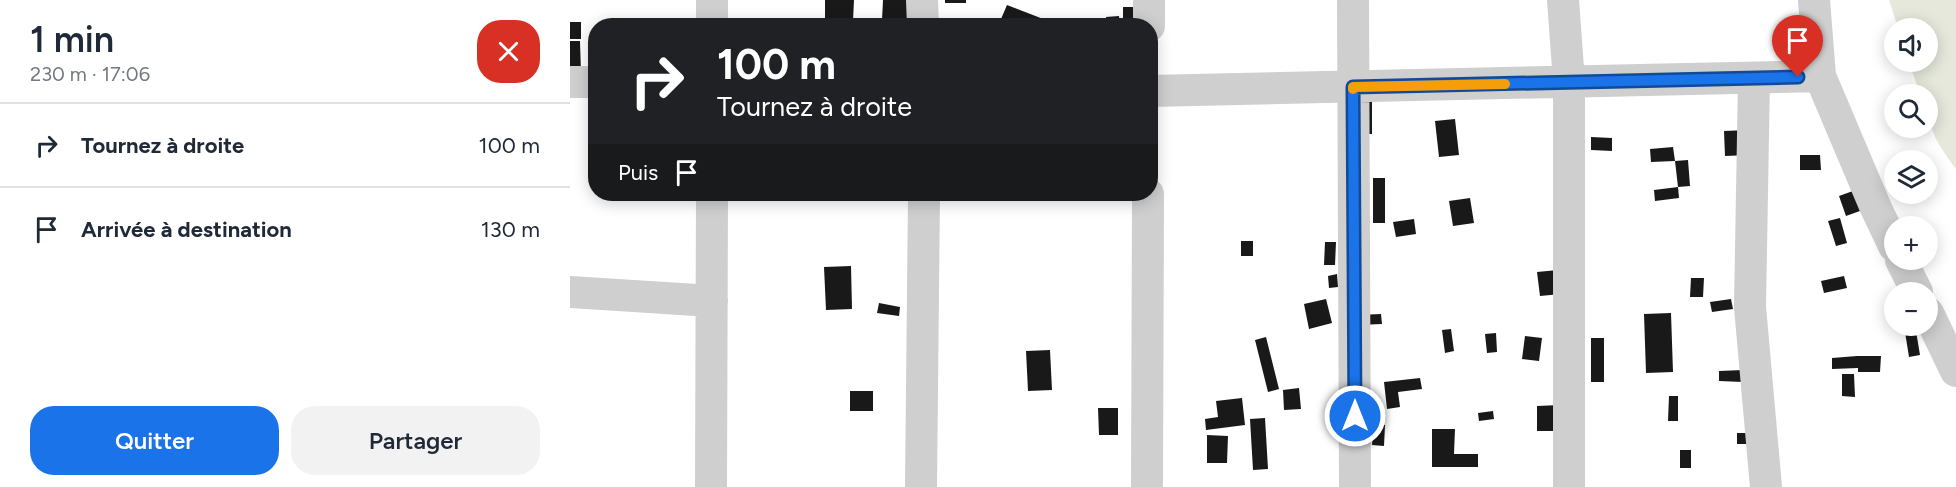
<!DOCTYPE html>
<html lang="fr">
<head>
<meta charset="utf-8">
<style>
  body { margin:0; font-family:Figtree,sans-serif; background:#f2f2f3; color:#1f2937; height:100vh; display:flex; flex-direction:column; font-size:22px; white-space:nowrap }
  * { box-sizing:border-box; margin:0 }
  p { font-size:20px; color:#747a83 }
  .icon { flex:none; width:33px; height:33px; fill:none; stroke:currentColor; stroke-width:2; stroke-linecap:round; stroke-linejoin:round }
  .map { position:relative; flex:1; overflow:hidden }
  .details { display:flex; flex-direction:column; background:#fff; width:570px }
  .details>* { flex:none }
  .guide { position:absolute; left:18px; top:18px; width:570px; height:183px; border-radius:24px; box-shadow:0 3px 15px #0003; background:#202124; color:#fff; overflow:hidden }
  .buttons { position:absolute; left:1314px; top:18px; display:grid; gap:12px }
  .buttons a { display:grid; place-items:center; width:54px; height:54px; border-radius:50%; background:#fff; box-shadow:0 3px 15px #0003; font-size:30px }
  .pin { position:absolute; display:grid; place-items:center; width:51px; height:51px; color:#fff; margin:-62px -26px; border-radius:50% 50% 50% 0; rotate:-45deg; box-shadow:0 0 6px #0007 }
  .pin .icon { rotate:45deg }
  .me { position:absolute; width:66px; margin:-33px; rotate:0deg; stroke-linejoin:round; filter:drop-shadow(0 0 4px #0008) }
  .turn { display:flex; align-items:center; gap:21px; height:126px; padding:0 30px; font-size:27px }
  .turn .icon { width:78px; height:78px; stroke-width:2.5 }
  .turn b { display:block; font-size:42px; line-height:51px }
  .then { display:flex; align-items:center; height:57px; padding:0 30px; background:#0003; gap:12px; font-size:22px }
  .round { display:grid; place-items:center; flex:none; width:63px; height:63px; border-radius:24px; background:#f2f2f3 }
  .summary { display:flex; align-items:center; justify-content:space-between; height:102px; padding:0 30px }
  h1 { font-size:36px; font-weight:600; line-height:45px }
  .primary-button { display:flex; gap:12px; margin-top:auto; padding:12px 30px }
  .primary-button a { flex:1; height:69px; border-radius:24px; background:#1a73e8; color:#fff; font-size:24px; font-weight:600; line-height:69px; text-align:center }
  .primary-button a+a { background:#f2f2f3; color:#1f2937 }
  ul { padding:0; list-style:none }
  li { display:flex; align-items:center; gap:18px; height:84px; padding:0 30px; border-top:2px solid #e0e1e3 }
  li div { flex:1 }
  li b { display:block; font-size:22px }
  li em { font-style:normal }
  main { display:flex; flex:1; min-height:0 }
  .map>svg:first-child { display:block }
</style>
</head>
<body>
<main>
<section class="details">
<div class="summary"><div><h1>1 min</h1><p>230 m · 17:06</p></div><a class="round" style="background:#d93025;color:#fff"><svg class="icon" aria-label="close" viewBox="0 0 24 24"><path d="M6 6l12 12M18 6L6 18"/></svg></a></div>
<ul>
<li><svg class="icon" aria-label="right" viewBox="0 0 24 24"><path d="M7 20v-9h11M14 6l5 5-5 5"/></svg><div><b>Tournez à droite</b></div><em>100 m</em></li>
<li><svg class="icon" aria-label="arrive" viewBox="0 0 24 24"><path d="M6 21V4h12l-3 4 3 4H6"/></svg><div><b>Arrivée à destination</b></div><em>130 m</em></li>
</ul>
<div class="primary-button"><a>Quitter</a><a>Partager</a></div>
</section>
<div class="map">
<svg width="1386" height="487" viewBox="0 0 1386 487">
  <rect width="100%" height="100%" fill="#fff"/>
  <path fill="#e5e8db" d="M1319 0H1386V169C1365 140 1358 131 1358 94H1350L1339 62H1358V28H1328Z"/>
  <path fill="#191919" d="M255 0H284L283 21 255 20Z
    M313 0H340L339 22 312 20Z
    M375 0H396V3H375Z
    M437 5 481 22V26H428Z
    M553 7H572V26H553Z
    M549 16 550 26H537L536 17Z
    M0 22H11V39H0Z
    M0 41H10L11 72H0Z
    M790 102H802V134H790Z
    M885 119 889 155 869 157 865 121Z
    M1178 130 1179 155 1155 156 1154 131Z
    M1021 137 1042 138V151L1021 150Z
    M1103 147 1105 161 1081 162 1080 149Z
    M1230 155H1250L1251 170H1230Z
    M1118 160 1120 186 1108 187 1105 161Z
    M803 178H815V223H803Z
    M1108 187 1109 198 1085 201 1084 190Z
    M1294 187 1301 207 1276 216 1269 196Z
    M900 198 904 223 883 226 879 201Z
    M1270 218 1277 243 1266 246 1258 221Z
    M844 219 846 234 826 237 823 222Z
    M671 241H683V256H671Z
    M755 242H766L765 265H754Z
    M281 266 282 309 256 310 254 267Z
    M988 270 991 294 970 296 967 272Z
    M767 274 768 287 759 288 758 276Z
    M1274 276 1277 288 1254 293 1251 281Z
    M1121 278H1134L1133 297H1120Z
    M756 299 762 323 739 329 734 304Z
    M1161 299 1163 309 1142 312 1140 302Z
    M309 303 330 307 329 316 307 313Z
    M1101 313 1103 372 1076 373 1074 314Z
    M811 314 812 324 789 325 788 315Z
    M881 329 884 351 875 353 872 330Z
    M1346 331 1350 355 1339 357 1335 332Z
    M926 333 927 352 917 353 915 334Z
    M955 336 972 338 969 361 952 359Z
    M696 337 709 389 698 392 685 340Z
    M1021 338H1034V382H1021Z
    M480 350 482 390 458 391 456 351Z
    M1287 356H1311L1310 372H1288V368L1262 369V358Z
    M1173 370V382L1149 381V371Z
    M1272 374H1284L1285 397 1272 396Z
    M850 378 852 389 828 392 830 407 817 409 814 382Z
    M729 388 731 409 714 410 713 390Z
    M280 391H303V411H280Z
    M1099 396H1108V421H1098Z
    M672 398 675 425 636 430 635 419 648 417 646 401Z
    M990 405V431H967V406Z
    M528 408H548V435H529Z
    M923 411 924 419 909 421 908 413Z
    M695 418 698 469 683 470 680 419Z
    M804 424 815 425 814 446 802 445Z
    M862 429H885L884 454H908V467H862Z
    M1167 433H1188V444H1167Z
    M637 435 658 436 657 463H637Z
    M1110 450H1121V468H1110Z"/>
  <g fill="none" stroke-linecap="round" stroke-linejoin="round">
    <path stroke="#cfcfcf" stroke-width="32" d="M352 0 353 26
      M783 0 785 487
      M993 0 999 82V487
      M1244 0 1250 76 1305 206 1324 246
      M142 26V0
      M579 26V0
      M1184 78 1180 307 1196 487
      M0 82H26
      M580 91 1250 76
      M1331 260 1347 292
      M0 292 142 301
      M1358 313 1386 371
      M141 487 142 194
      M351 487 354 194
      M577 487 578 194"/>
  </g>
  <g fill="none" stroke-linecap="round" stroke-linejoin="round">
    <g stroke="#114b97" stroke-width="15">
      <path id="route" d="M785 416 783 87 1228 77"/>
    </g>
    <use href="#route" stroke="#1a73e8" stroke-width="10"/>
    <path stroke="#f59e0b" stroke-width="10" d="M783 89V87L935 84"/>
  </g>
</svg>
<div class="buttons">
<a><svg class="icon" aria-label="sound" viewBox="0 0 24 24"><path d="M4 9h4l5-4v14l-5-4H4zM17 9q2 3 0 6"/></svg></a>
<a><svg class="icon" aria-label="search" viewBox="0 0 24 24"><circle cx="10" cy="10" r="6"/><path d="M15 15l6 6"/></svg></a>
<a><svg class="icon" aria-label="layers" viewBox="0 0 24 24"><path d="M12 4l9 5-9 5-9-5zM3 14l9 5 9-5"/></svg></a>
<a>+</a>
<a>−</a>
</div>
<div class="pin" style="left:1228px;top:77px;background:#d93025"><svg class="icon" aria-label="arrive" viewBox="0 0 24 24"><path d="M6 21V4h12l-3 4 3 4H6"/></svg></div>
<svg class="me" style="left:785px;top:416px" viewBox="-20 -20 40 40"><circle r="17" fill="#1a73e8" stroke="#fff" stroke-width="3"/><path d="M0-11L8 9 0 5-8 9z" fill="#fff"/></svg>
<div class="guide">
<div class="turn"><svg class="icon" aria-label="right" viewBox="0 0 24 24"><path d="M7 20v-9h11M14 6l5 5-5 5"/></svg><div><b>100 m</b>Tournez à droite</div></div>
<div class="then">Puis<svg class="icon" aria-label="arrive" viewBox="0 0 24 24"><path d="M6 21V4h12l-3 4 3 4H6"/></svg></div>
</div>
</div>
</main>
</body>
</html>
